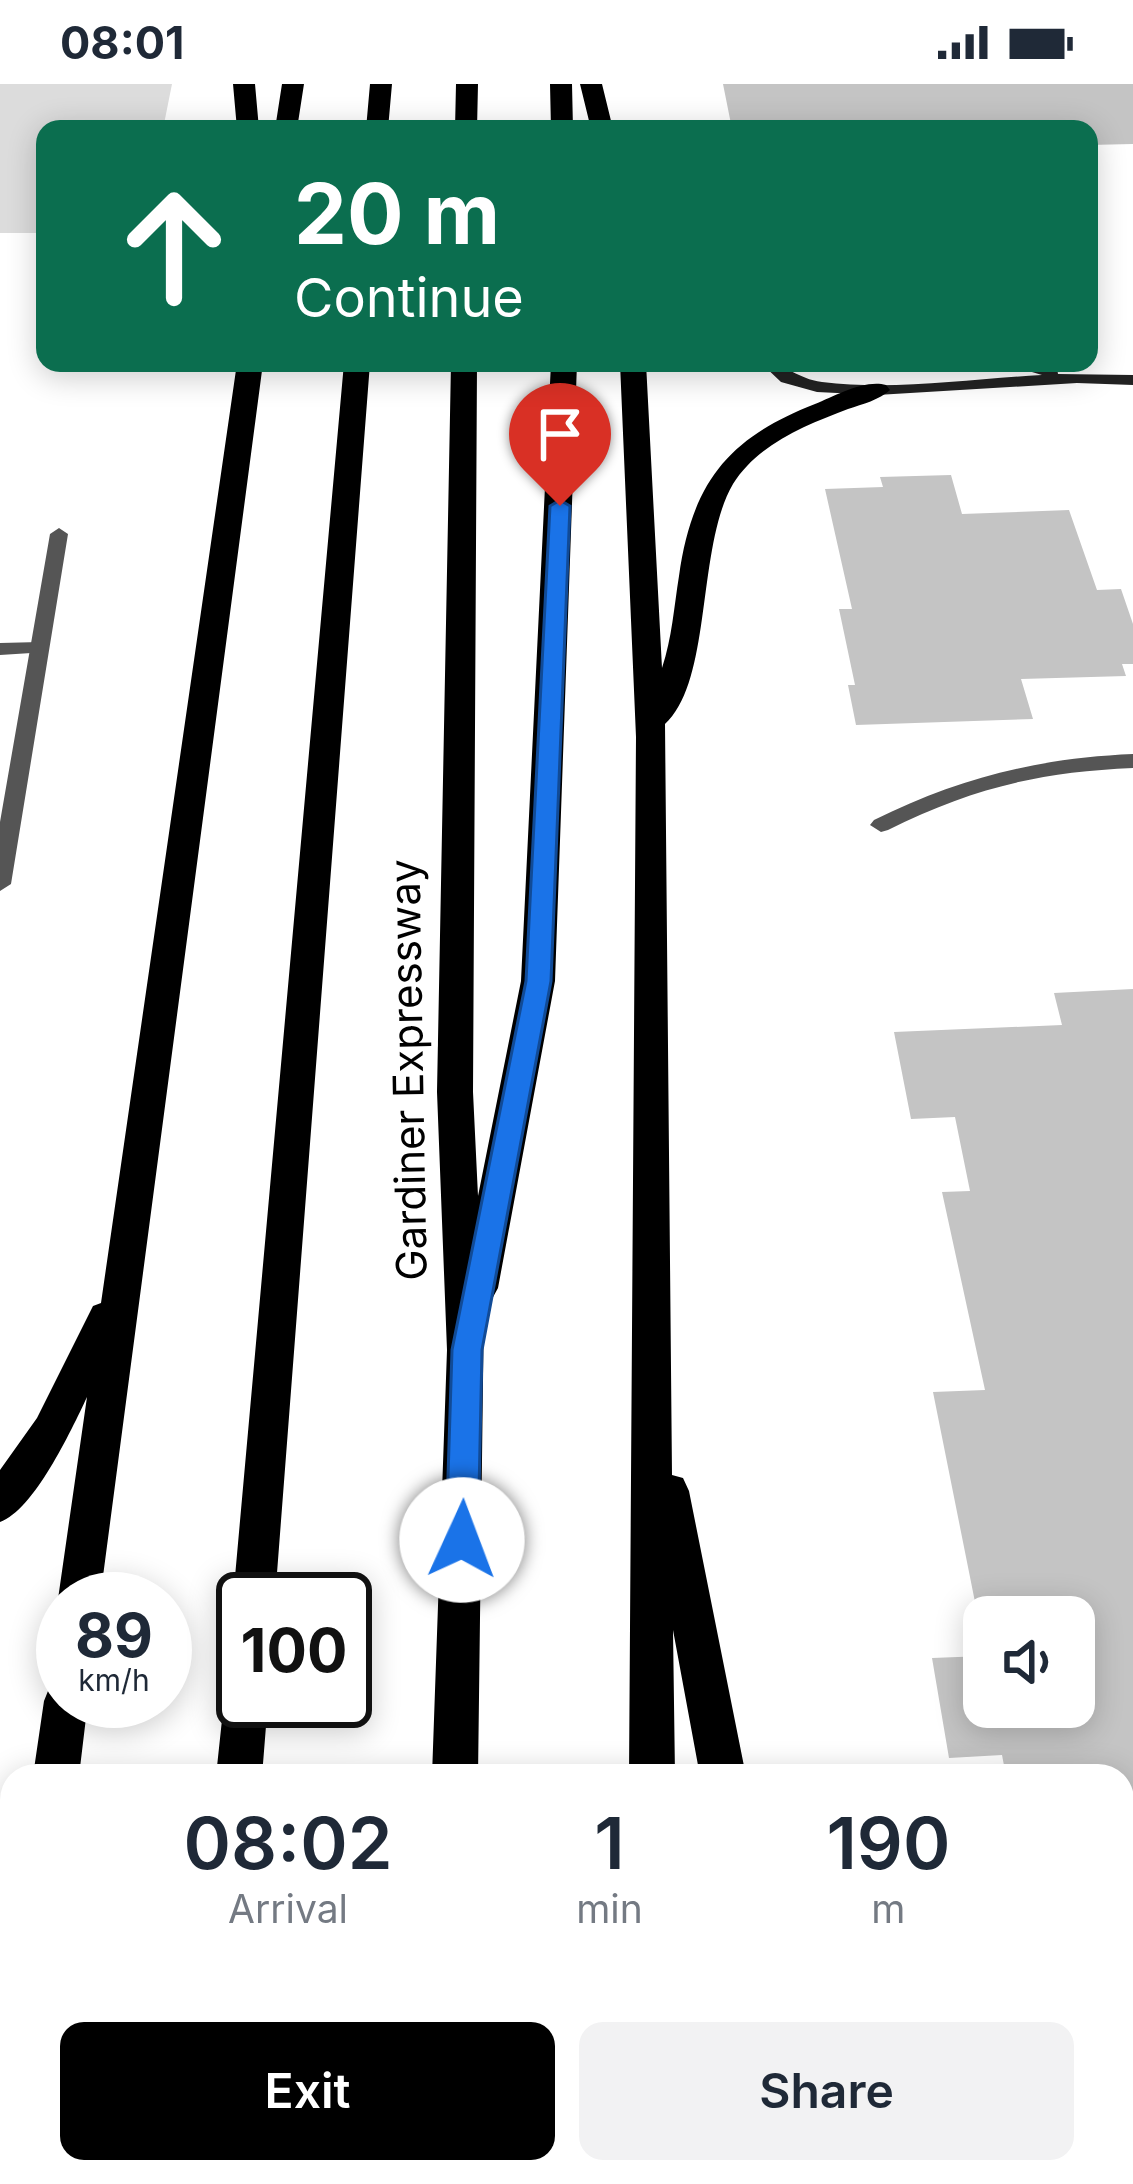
<!DOCTYPE html>
<html lang="en">
<head>
<meta charset="utf-8">
<style>
  body { margin:0; font-family:Inter,sans-serif; background:#f2f2f3; color:#1f2937; height:100vh; display:flex; flex-direction:column; font-size:45px; white-space:nowrap }
  * { box-sizing:border-box; margin:0 }
  p { font-size:39px; color:#747a83 }
  .icon { flex:none; width:66px; height:66px; fill:none; stroke:currentColor; stroke-width:2; stroke-linecap:round; stroke-linejoin:round }
  .map { position:relative; flex:1; overflow:hidden }
  .panel { position:absolute; left:0px; top:1680px; width:1134px; height:420px; display:flex; flex-direction:column; background:#fff; border-radius:36px 36px 0 0; box-shadow:0 6px 30px #0003 }
  .panel>* { flex:none }
  .guide { position:absolute; left:36px; top:36px; width:1062px; height:252px; border-radius:24px; box-shadow:0 6px 30px #0003; background:#0b6e4f; color:#fff; overflow:hidden }
  .fabs { position:absolute; left:963px; top:1512px; display:grid; gap:24px }
  .fabs a { display:grid; place-items:center; width:132px; height:132px; border-radius:24px; background:#fff; box-shadow:0 6px 30px #0003; font-size:60px }
  .speed { position:absolute; left:36px; top:1488px; display:flex; gap:24px; font-size:60px; font-weight:700; text-align:center }
  .speed>* { display:grid; place-content:center; width:156px; height:156px; border-radius:50%; background:#fff; box-shadow:0 6px 30px #0003; line-height:1 }
  .speed small { font-size:30px; font-weight:400 }
  .speed .limit { border:6px solid #111; border-radius:18px; background:#fff; color:#111 }
  .pin { position:absolute; display:grid; place-items:center; width:102px; height:102px; color:#fff; margin:-123px -51px; border-radius:50% 50% 50% 0; rotate:-45deg; box-shadow:0 0 12px #0007 }
  .pin .icon { rotate:45deg }
  .me { position:absolute; width:132px; margin:-66px; rotate:2deg; stroke-linejoin:round; filter:drop-shadow(0 0 9px #0008) }
  .turn { display:flex; align-items:center; gap:42px; height:252px; padding:0 60px; font-size:54px }
  .turn .icon { width:156px; height:156px; stroke-width:2.5 }
  .turn b { display:block; font-size:84px; line-height:102px }
  .eta { display:flex; justify-content:space-evenly; align-items:center; height:204px; text-align:center }
  .eta b { font-size:72px; font-weight:600; line-height:84px }
  .primary-button { display:flex; gap:24px; margin-top:auto; padding:24px 60px }
  .primary-button a { flex:1; height:138px; border-radius:24px; background:#000; color:#fff; font-size:48px; font-weight:600; line-height:138px; text-align:center }
  .primary-button a+a { background:#f2f2f3; color:#1f2937 }
  .status { display:flex; justify-content:space-between; align-items:center; height:84px; padding:0 60px; background:#fff; direction:ltr }
  .status svg { height:33px; fill:currentColor }
  .map>svg:first-child { display:block }
</style>
</head>
<body>
<div class="status"><b>08:01</b><svg viewBox="0 0 49 12"><path d="M0 12V9h3v3zM5 12V6h3v6zM10 12V3h3v9zM15 12V0h3v12zM26 1h20v11H26zM47 4h2v5h-2z"/></svg></div>
<div class="map">
<svg width="1133" height="2100" viewBox="0 0 1133 2100">
  <rect width="100%" height="100%" fill="#fff"/>
  <path fill="#dcdcdc" d="M0 0H172L163 45H45V149H0Z"/>
  <path fill="#c4c4c4" d="M723 0H1133V60L1089 61V45H732Z
    M951 391 962 430 1069 426 1097 506 1121 505 1133 540V580H1122L1126 592 1021 595 1033 635 856 641 848 601H855L839 525H852L825 405 883 403 880 393Z
    M1133 905V2043L1122 2044V1692H1006L1002 1671 949 1674 932 1574 984 1572V1623H1074V1533H984L982 1553 933 1308 985 1306 942 1108 970 1107 955 1033 911 1035 894 948 1062 941 1054 909Z"/>
  <g fill="none" stroke-linecap="round" stroke-linejoin="round">
    <path fill="#555" fill-rule="evenodd" d="M40 558 47 560V568L0 571V559Z"/>
    <path fill="#555" fill-rule="evenodd" d="M59 444 68 450 11 800 0 807V738L50 450Z
      M1133 670V684C1040 688 972 704 888 746L881 748 870 741 874 736C958 694 1039 674 1133 670Z"/>
    <path fill="#222" fill-rule="evenodd" d="M761 279C786 279 797 295 822 298 894 307 970 295 1042 291L1002 279H1033L1057 284 1058 290 1133 291V301L1077 299 877 311 817 308 781 298Z"/>
    <path fill="#000" fill-rule="evenodd" d="M233 0H255L259 45H237Z
      M282 0H304L297 45H275Z
      M370 0H392L388 45H366Z
      M456 0H478L477 45H455Z
      M550 0H572L573 45H551Z
      M580 0H602L613 45H591Z
      M237 279H263L100 1515H63V1527L58 1515 87 1313C71 1347 34 1426 0 1438V1386L37 1334 93 1222 101 1219Z
      M344 279H370L275 1515H243V1530L233 1515Z
      M451 279H477L473 1008 478 1112 521 897 551 279H577L555 897 498 1204 492 1215 484 1218 478 1692H432L447 1266 437 1008Z
      M620 279H646L662 584C672 554 674 523 679 492 692 399 728 354 815 320 835 312 865 295 886 301L890 306C879 316 863 320 848 325 806 341 758 360 733 400 696 463 713 596 665 640L672 1391 683 1394 689 1407 746 1692H700L673 1546 675 1692H629L636 653Z
      M63 1598V1617H88L79 1692H33L44 1617 50 1602Z
      M243 1598V1617H268L262 1692H216L224 1617 230 1602Z
      M12 1993V2088H28L26 2100H0V1998Z
      M181 2088H231L230 2100H180Z
      M418 2088H468V2100H418Z
      M627 2088H677V2100H627Z
      M763 2088H813L815 2100H765Z"/>
  </g>
  <path fill="#1a73e8" stroke="#114b97" stroke-width="3" d="M560 416 570 422 551 897 482 1266 478 1456 473 1466 462 1470 451 1466 446 1456 452 1266 526 897 550 422Z"/>
  <g text-anchor="middle" stroke-width="12" stroke-linejoin="round" paint-order="stroke">
    <g font-size="42" fill="#000" stroke="#fff">
      <text transform="translate(408 986) rotate(-91)" y="15">Gardiner Expressway</text>
    </g>
  </g>
</svg>
<div class="fabs">
<a><svg class="icon" aria-label="sound" viewBox="0 0 24 24"><path d="M4 9h4l5-4v14l-5-4H4zM17 9q2 3 0 6"/></svg></a>
</div>
<div class="speed"><div>89<small>km/h</small></div><div class="limit">100</div></div>
<div class="pin" style="left:560px;top:422px;background:#d93025"><svg class="icon" aria-label="arrive" viewBox="0 0 24 24"><path d="M6 21V4h12l-3 4 3 4H6"/></svg></div>
<svg class="me" style="left:462px;top:1456px" viewBox="-20 -20 40 40"><circle r="19" fill="#fff"/><path d="M0-13L10 11 0 6-10 11z" fill="#1a73e8"/></svg>
<div class="guide">
<div class="turn"><svg class="icon" aria-label="ahead" viewBox="0 0 24 24"><path d="M12 20V5M6 11l6-6 6 6"/></svg><div><b>20 m</b>Continue</div></div>
</div>
<section class="panel">
<div class="eta">
<div><b>08:02</b><p>Arrival</p></div>
<div><b>1</b><p>min</p></div>
<div><b>190</b><p>m</p></div>
</div>
<div class="primary-button"><a>Exit</a><a>Share</a></div>
</section>
</div>
</body>
</html>
